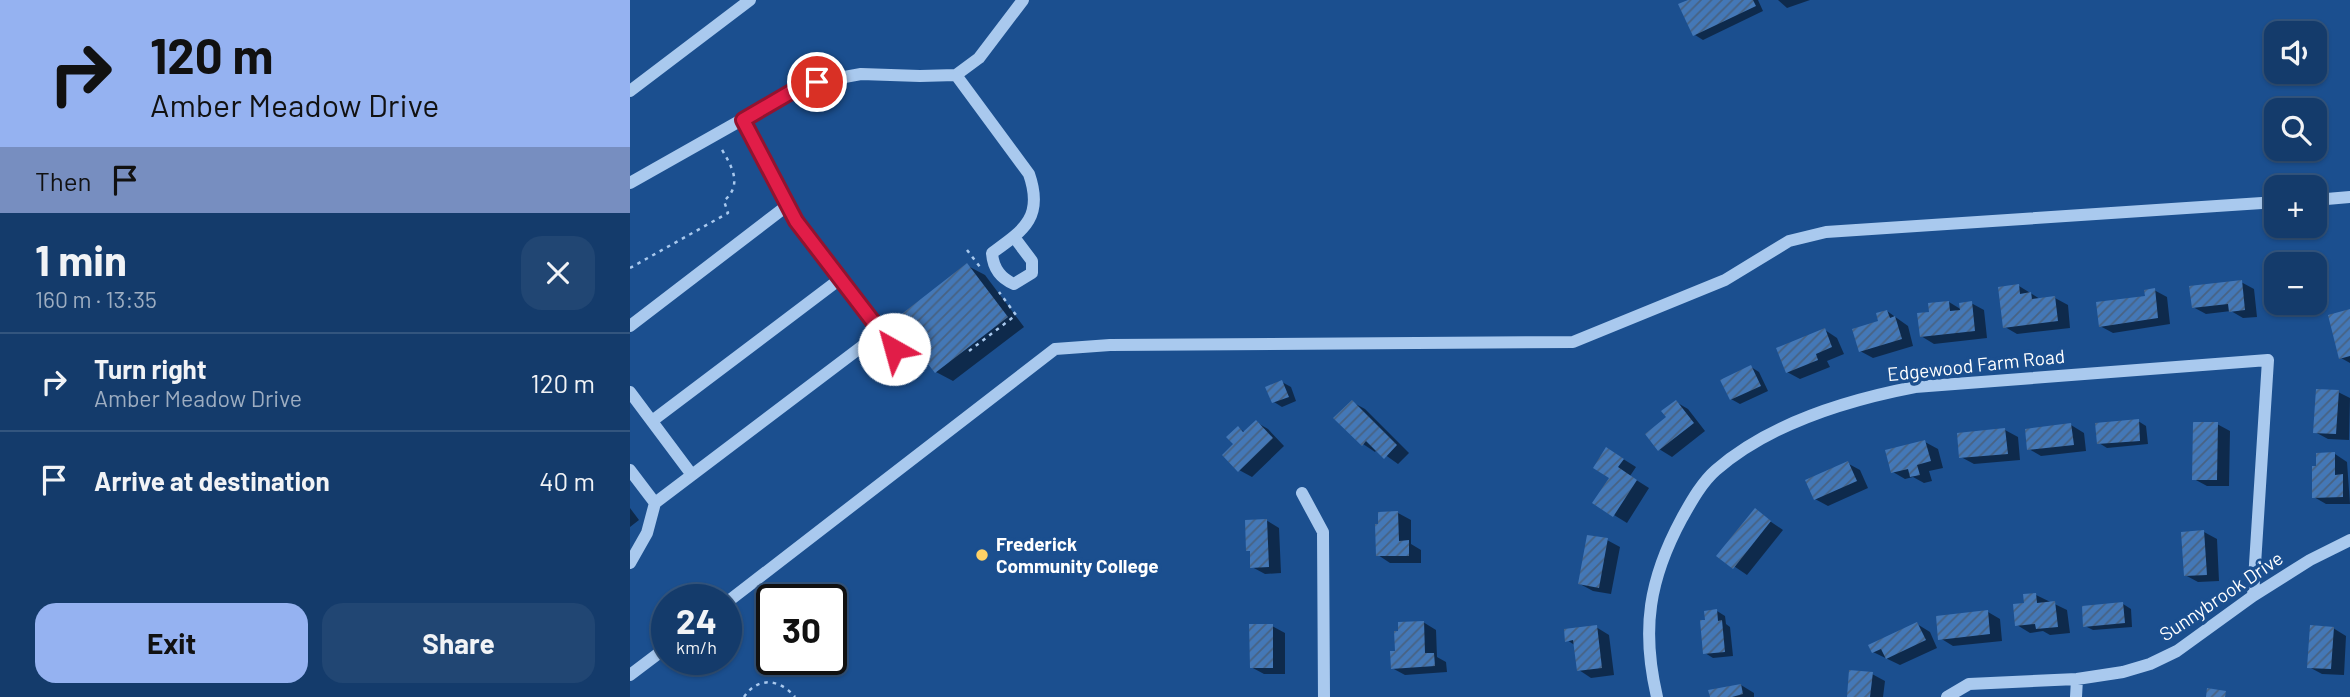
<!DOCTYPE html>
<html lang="en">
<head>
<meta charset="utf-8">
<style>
  body { margin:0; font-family:Barlow,sans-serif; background:#214673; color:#f1f3f6; height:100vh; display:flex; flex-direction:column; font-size:26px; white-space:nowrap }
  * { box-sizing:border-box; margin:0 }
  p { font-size:23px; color:#9dadc1 }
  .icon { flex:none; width:38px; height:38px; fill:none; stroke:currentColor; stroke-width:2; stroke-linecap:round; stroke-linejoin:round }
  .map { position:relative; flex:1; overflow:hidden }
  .drawer { display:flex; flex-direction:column; background:#143b6b; width:630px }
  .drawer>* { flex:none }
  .top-card { background:#95b2f1; color:#111; overflow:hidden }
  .tools { position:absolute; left:1634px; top:21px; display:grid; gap:14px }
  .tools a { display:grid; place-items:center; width:63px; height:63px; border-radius:14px; background:#143b6b; box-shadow:0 2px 5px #0004,0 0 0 2px #33557e; font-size:35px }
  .speed { position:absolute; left:21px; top:584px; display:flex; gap:14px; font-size:35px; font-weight:700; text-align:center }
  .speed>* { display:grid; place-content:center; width:91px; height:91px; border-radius:50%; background:#143b6b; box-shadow:0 2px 5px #0004,0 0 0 2px #33557e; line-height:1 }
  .speed small { font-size:18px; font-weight:400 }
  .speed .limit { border:4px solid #111; border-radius:10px; background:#fff; color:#111 }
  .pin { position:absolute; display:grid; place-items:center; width:60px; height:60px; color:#fff; margin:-30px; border:4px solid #fff; border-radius:50%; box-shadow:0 2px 7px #0007 }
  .me { position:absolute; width:77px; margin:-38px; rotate:322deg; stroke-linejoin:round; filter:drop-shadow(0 0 5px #0008) }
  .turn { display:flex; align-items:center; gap:24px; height:147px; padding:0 35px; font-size:32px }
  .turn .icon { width:91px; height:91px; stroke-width:2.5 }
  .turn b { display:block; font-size:49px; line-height:60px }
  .then { display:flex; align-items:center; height:66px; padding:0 35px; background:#0003; gap:14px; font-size:26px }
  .round { display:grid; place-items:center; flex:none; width:74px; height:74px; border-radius:21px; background:#214673 }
  .summary { display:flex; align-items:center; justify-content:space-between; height:119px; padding:0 35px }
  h1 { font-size:42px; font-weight:700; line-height:52px }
  .button { display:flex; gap:14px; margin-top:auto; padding:14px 35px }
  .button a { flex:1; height:80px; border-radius:21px; background:#95b2f1; color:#111; font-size:28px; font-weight:700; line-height:80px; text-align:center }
  .button a+a { background:#214673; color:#f1f3f6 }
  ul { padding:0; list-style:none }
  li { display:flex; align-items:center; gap:21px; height:98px; padding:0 35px; border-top:2px solid #33557e }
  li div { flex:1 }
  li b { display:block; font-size:26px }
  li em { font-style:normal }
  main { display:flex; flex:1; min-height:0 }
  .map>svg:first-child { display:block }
</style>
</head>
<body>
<main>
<section class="drawer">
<div class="top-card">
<div class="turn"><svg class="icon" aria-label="right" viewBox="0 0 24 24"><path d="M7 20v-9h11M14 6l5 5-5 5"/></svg><div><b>120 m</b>Amber Meadow Drive</div></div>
<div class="then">Then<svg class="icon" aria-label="arrive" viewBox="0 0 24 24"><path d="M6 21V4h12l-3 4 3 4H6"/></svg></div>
</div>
<div class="summary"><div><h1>1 min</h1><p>160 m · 13:35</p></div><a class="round"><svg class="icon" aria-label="close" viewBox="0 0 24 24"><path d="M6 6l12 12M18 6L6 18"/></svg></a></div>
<ul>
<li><svg class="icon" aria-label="right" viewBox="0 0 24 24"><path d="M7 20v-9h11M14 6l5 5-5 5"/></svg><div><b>Turn right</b><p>Amber Meadow Drive</p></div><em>120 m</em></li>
<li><svg class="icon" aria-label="arrive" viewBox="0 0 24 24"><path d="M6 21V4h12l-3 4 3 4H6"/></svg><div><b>Arrive at destination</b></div><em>40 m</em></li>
</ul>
<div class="button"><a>Exit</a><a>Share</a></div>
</section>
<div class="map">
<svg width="1720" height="697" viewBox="0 0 1720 697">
  <defs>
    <pattern id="building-hatch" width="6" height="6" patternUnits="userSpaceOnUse" patternTransform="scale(1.75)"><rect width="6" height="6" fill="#4478b7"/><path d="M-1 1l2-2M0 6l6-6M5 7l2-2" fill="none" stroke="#486282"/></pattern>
  </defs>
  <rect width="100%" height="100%" fill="#1b4f8f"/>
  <path fill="#0007" d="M1062 0H1128L1133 11 1073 40 1065 35Z
    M1148 0H1180L1157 8Z
    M338 266 355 275 394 327 323 381 306 372Z
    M1647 272V303H1685V287L1686 307H1655L1647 303Z
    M1611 282 1624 289 1627 317 1613 318 1601 311 1576 314 1563 307Z
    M1389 286 1410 299 1425 298 1438 305 1440 328 1387 334 1375 327Z
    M1524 290 1537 297 1540 324 1483 333 1470 326 1517 297Z
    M1319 302 1332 310 1341 303 1354 310 1357 338 1304 344 1291 336 1301 313Z
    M1257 311 1278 326 1283 346 1243 358 1230 351Z
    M1720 311V363L1711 358Z
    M1195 330 1207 338 1214 354 1197 361 1200 367 1170 379 1157 372Z
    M1121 367 1129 372 1138 391 1110 404 1101 399Z
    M652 382 661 387 666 401 652 407 644 402Z
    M1708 392 1720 398 1719 440 1698 439 1685 432Z
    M722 402 735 409 779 453 768 464 747 449 745 452 733 444Z
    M1046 402 1058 409 1075 431 1042 457 1029 449Z
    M1508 421 1516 426 1518 444 1477 448 1469 443Z
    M626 422 638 429 654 446 622 477 609 470 606 444 608 428 615 432Z
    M1587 424 1600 431 1599 486H1577L1564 479Z
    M1441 425 1454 433 1456 451 1411 456 1399 449Z
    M1375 430 1388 437 1390 460 1344 464 1331 457Z
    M1295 442 1308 449 1313 468 1299 471 1302 481 1294 483 1283 477 1275 479 1263 472Z
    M1705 454 1717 462 1720 504H1696L1684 497 1688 468Z
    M990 457 1006 467 1000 476 1019 488 997 523 984 515 981 478Z
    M1217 463 1230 470 1238 488 1198 506 1185 499Z
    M0 508 9 520 0 527Z
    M1125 511 1153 530 1117 575 1089 556Z
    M768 513 781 520V544L791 550V563H760L748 555Z
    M636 520 649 528 651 573 635 574 622 567 621 552 618 550Z
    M1574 532 1587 539 1589 581 1568 582 1555 575Z
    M977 540 990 547 981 594 963 591 950 584Z
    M1406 595 1437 610 1440 633 1420 635 1413 631 1400 633 1387 625Z
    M1493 604 1501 609 1502 627 1463 630 1455 626Z
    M1087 611 1095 616 1096 624 1100 627 1103 656 1083 658 1075 653 1077 621Z
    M1358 612 1370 619 1372 641 1323 646 1310 638Z
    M793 622 806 630 807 657 816 662 817 672 775 675 762 668 767 652Z
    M1287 624 1300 632 1307 648 1270 665 1243 652Z
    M642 626 655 633V674H634L621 667Z
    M966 627 979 635 984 675 961 678 949 670 946 646 937 640Z
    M1703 628 1716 636 1714 675 1692 674 1679 667Z
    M1242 674 1255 681 1253 697H1218Z
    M1111 685 1124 693V697H1081Z"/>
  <path fill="url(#building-hatch)" d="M1058 0H1123L1126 6 1063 36 1048 4Z
    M337 263 378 317 305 373 264 320Z
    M1612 280 1615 310 1599 312 1598 304 1562 308 1559 286Z
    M1389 284 1390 294 1401 292 1402 299 1425 296 1428 321 1373 328 1368 287Z
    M1525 288 1528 318 1469 327 1466 302 1515 296 1514 290Z
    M1319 301 1320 311 1330 310 1329 303 1342 301 1345 331 1290 337 1287 313 1299 312 1298 303Z
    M1720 309V356L1709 359 1698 315Z
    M1257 310 1260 318 1265 316 1272 339 1229 352 1222 329 1248 321 1246 313Z
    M1195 328 1202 347 1186 354 1188 360 1156 373 1146 348Z
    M1121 365 1131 386 1100 400 1090 380Z
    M652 380 659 397 642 403 635 387Z
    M1686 389 1709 390 1706 434 1683 433Z
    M722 400 767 445 754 459 736 441 732 446 703 418Z
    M1046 400 1064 423 1028 451 1015 434 1036 417 1031 411Z
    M1509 419 1510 441 1467 444 1465 423Z
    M626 420 643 438 608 472 592 455 603 444 596 437 608 426 613 432Z
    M1563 422H1588L1587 480H1562Z
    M1441 423 1444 445 1397 450 1395 429Z
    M1375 428 1378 454 1329 458 1327 433Z
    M1295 440 1301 461 1287 465 1290 475 1280 477 1278 469 1261 473 1255 450Z
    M976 447 994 459 988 467 1007 480 983 517 962 503 979 478 963 468Z
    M1705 452V475L1713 474V497L1682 498V466H1686V453Z
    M1218 461 1227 481 1184 500 1175 480Z
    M1125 508 1141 521 1103 569 1086 556Z
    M768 511 769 541 779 540V556H746L745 524H748V512Z
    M637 519 639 567 620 568V551H616L615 520Z
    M1574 530 1577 575 1554 576 1551 532Z
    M957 535 978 538 969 588 948 584Z
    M1406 593 1407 603 1425 601 1428 627 1406 629 1405 624 1385 626 1383 604 1394 603 1393 594Z
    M1493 602 1495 623 1453 627 1452 606Z
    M1087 609 1088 621 1092 620 1095 652 1073 654 1070 620H1075L1074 611Z
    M1358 610 1360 634 1308 640 1306 616Z
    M794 621 795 653H804L805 666 761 669 760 651H765L764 631H768V622Z
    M1287 622 1296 640 1256 659 1251 649 1242 653 1238 645Z
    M619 624H643V668H620Z
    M967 625 972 668 947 671 943 640 935 642 934 629Z
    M1680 625 1704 627 1701 669 1677 668Z
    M1219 670 1243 672 1240 697H1217Z
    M1111 684 1113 694 1102 697H1080L1078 690Z
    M1577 688 1596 691 1595 697H1576Z"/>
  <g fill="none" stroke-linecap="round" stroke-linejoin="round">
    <path stroke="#a9c9ee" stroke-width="2.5" stroke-dasharray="3.5 5" stroke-linecap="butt" d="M337 250 350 267
      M0 268 98 213 94 201C113 184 102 167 91 148
      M339 351 386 315 369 292
      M114 697C128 676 150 679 165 697"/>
    <path stroke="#a9c9ee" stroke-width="12" d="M326 75 399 174C414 217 394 230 362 253 363 268 370 278 384 284L402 273V261L384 237
      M0 91 120 0
      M113 120 166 221 264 349
      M0 183 161 92 187 82 231 74 290 76 326 75 349 58 393 0
      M1685 200 1720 197
      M0 326 158 205
      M0 392 62 475
      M22 421 210 279
      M0 470 25 503
      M672 493 693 532 694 697
      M0 563 17 533 25 503 251 332
      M96 603 425 349 480 345 943 342 1095 280 1159 241 1196 232 1647 202
      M0 675 37 647
      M1027 697C1011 629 1019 579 1052 518 1061 502 1072 482 1086 470 1139 424 1217 400 1285 387L1638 360 1623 596
      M1317 697 1339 684 1447 679 1493 672 1520 664 1547 651 1623 596 1680 560 1720 540
      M1446 697 1447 679"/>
  </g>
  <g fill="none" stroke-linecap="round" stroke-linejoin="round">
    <g stroke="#92132f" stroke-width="18">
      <path id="route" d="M187 82 161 92 113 120 166 221 264 349"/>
    </g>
    <use href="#route" stroke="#e11d48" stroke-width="12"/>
  </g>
  <circle fill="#ffd166" stroke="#1b4f8f" stroke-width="2.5" cx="352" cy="555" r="7"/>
  <g text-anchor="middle" stroke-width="7" stroke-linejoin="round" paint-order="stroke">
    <g font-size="19" fill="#fff" stroke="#1b4f8f">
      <text transform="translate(1346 365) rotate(-6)" y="7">Edgewood Farm Road</text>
      <text transform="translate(1591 596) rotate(-34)" y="7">Sunnybrook Drive</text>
    </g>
    <g font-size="19" font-weight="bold" fill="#fff" stroke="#1b4f8f" text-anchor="start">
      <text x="366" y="551">Frederick<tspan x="366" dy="22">Community College</tspan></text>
    </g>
  </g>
</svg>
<div class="tools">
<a><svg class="icon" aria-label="sound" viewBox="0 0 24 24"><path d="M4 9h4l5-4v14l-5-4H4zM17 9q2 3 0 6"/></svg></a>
<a><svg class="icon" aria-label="search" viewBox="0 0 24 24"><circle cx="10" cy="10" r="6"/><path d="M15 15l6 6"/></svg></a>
<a>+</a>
<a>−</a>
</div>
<div class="speed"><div>24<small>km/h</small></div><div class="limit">30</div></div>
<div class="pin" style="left:187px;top:82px;background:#d93025"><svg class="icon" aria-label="arrive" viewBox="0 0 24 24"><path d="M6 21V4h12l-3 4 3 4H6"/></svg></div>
<svg class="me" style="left:264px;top:349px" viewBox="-20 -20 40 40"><circle r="19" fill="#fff"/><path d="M0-13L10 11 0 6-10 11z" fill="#e11d48"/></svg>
</div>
</main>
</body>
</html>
